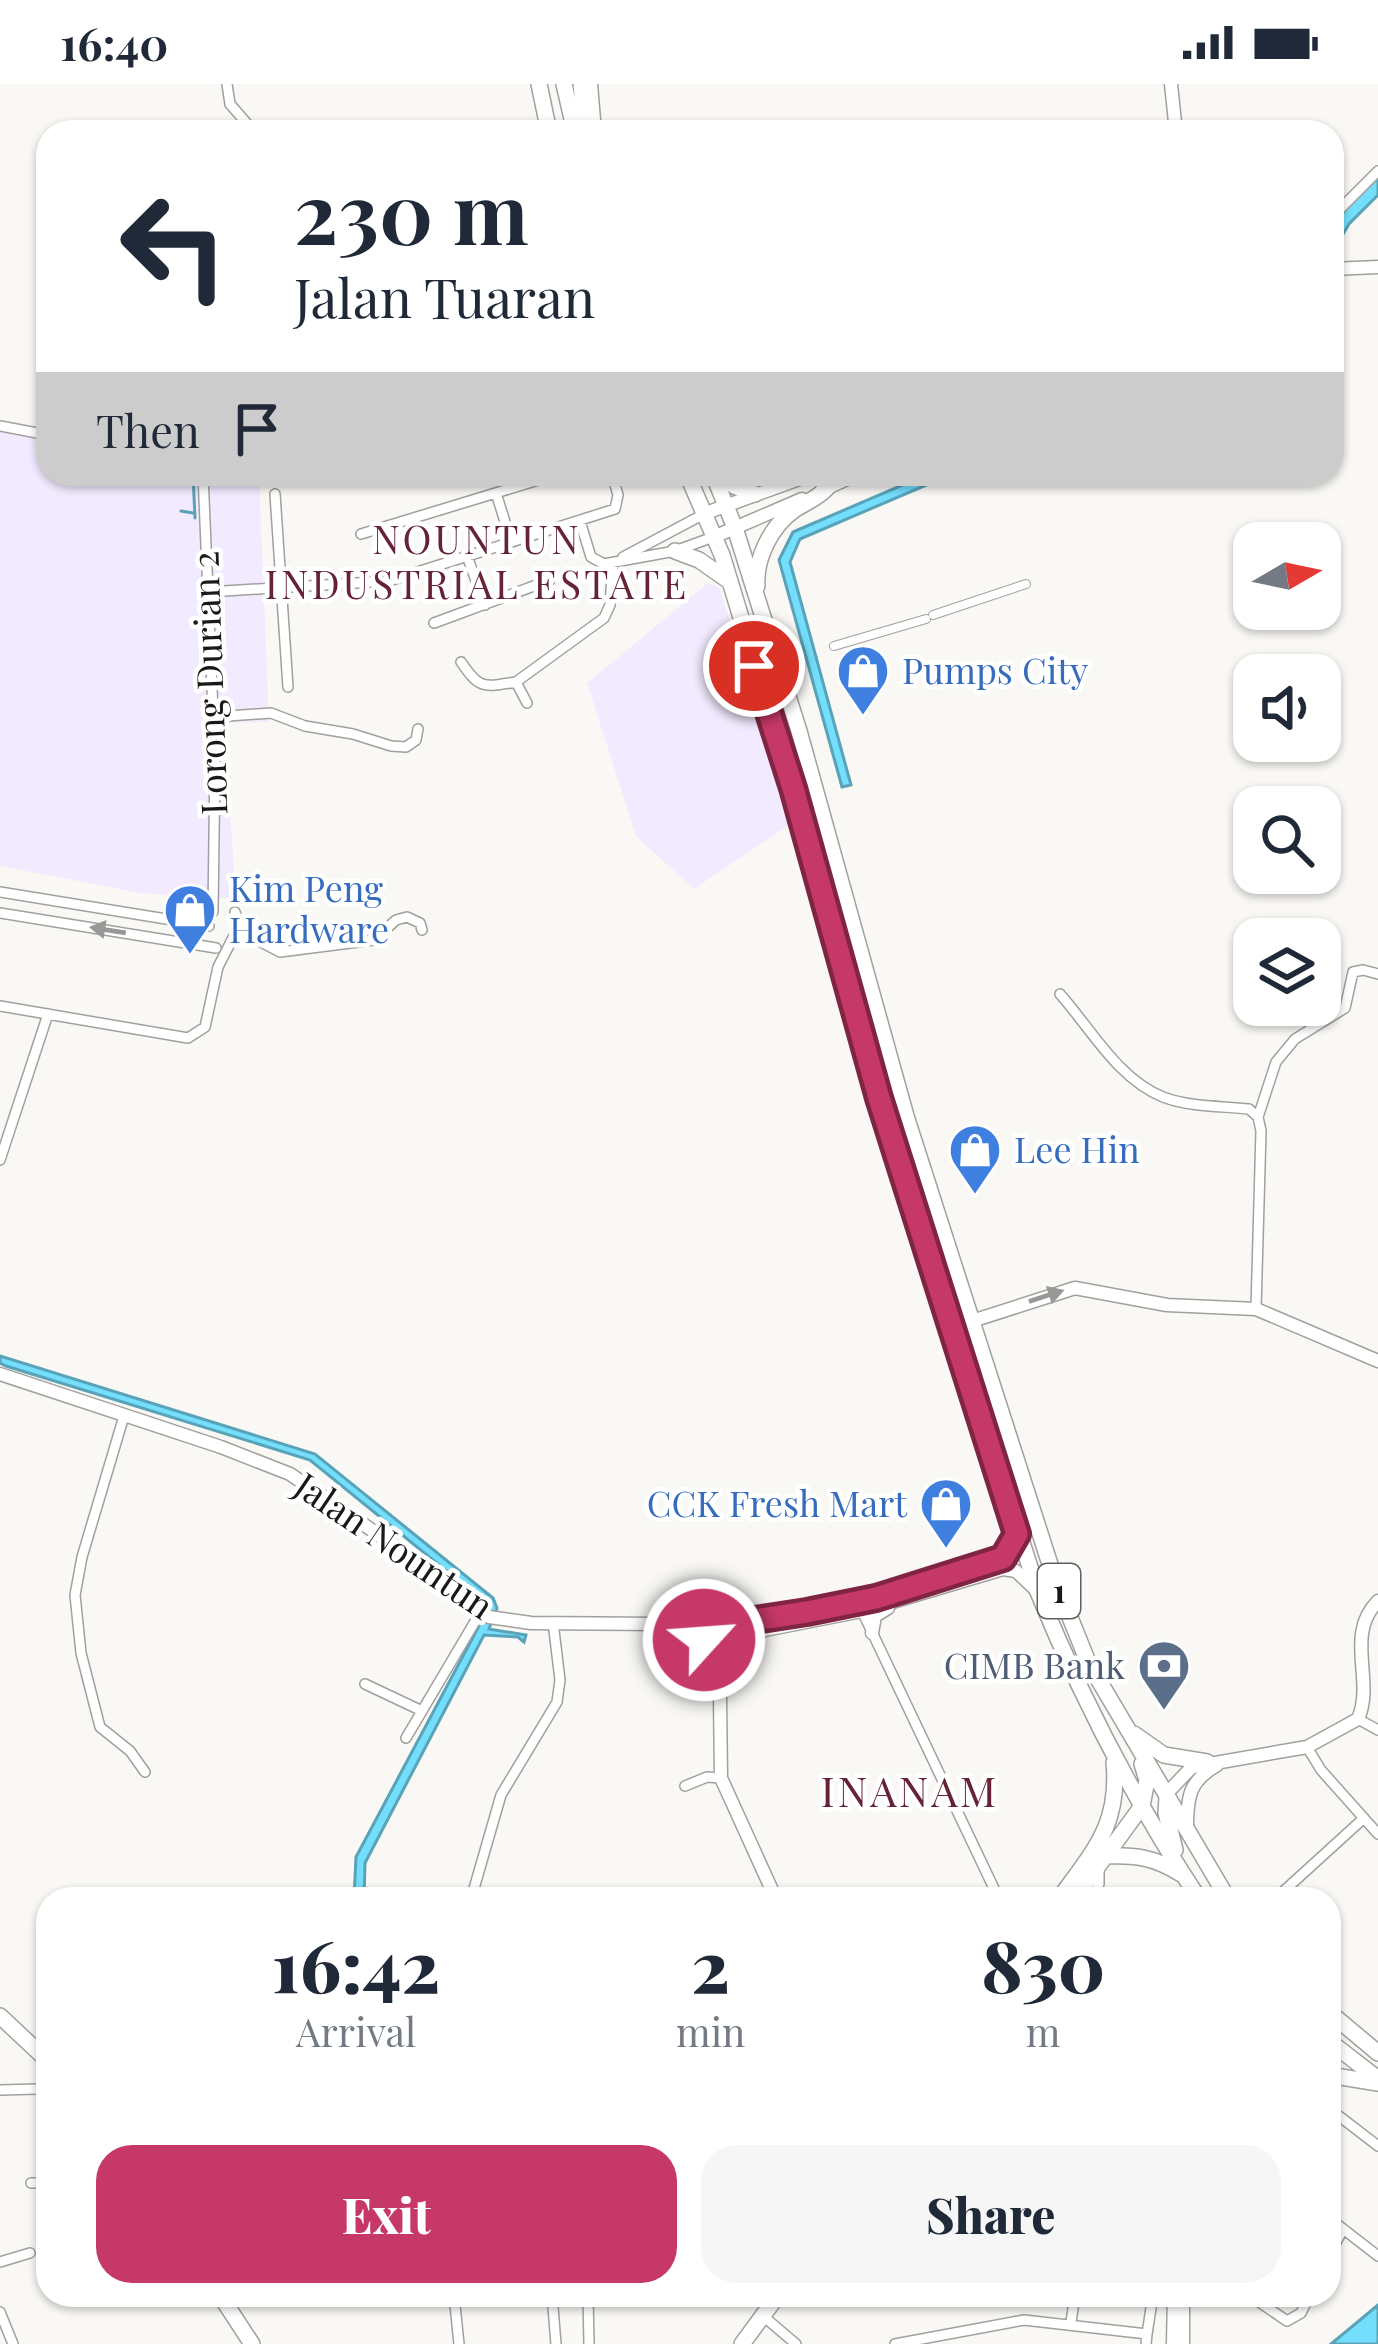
<!DOCTYPE html>
<html lang="en">
<head>
<meta charset="utf-8">
<style>
  body { margin:0; font-family:"Playfair Display",serif; background:#f6f6f7; color:#1f2937; height:100vh; display:flex; flex-direction:column; font-size:45px; white-space:nowrap }
  * { box-sizing:border-box; margin:0 }
  p { font-size:39px; color:#747a83 }
  .icon { flex:none; width:66px; height:66px; fill:none; stroke:currentColor; stroke-width:2; stroke-linecap:round; stroke-linejoin:round }
  .map { position:relative; flex:1; overflow:hidden }
  .panel { position:absolute; left:36px; top:1803px; width:1305px; height:420px; display:flex; flex-direction:column; background:#fff; border-radius:36px; box-shadow:0 3px 9px #0004 }
  .panel>* { flex:none }
  .guide { position:absolute; left:36px; top:36px; width:1308px; height:366px; border-radius:36px; box-shadow:0 3px 9px #0004; background:#fff; color:#1f2937; overflow:hidden }
  .needle { width:78px; rotate:81deg }
  .fabs { position:absolute; left:1233px; top:438px; display:grid; gap:24px }
  .fabs a { display:grid; place-items:center; width:108px; height:108px; border-radius:24px; background:#fff; box-shadow:0 3px 9px #0004; font-size:60px }
  .pin { position:absolute; display:grid; place-items:center; width:102px; height:102px; color:#fff; margin:-51px; border:6px solid #fff; border-radius:50%; box-shadow:0 3px 12px #0007 }
  .me { position:absolute; width:132px; margin:-66px; rotate:64deg; stroke-linejoin:round; filter:drop-shadow(0 0 9px #0008) }
  .turn { display:flex; align-items:center; gap:42px; height:252px; padding:0 60px; font-size:54px }
  .turn .icon { width:156px; height:156px; stroke-width:2.5 }
  .turn b { display:block; font-size:84px; line-height:102px }
  .then { display:flex; align-items:center; height:114px; padding:0 60px; background:#0003; gap:24px; font-size:45px }
  .eta { display:flex; justify-content:space-evenly; align-items:center; height:204px; text-align:center }
  .eta b { font-size:72px; font-weight:800; line-height:84px }
  .button { display:flex; gap:24px; margin-top:auto; padding:24px 60px }
  .button a { flex:1; height:138px; border-radius:36px; background:#c53868; color:#fff; font-size:48px; font-weight:800; line-height:138px; text-align:center }
  .button a+a { background:#f6f6f7; color:#1f2937 }
  .status { display:flex; justify-content:space-between; align-items:center; height:84px; padding:0 60px; background:#fff; direction:ltr }
  .status svg { height:33px; fill:currentColor }
  .map>svg:first-child { display:block }
</style>
</head>
<body>
<div class="status"><b>16:40</b><svg viewBox="0 0 49 12"><path d="M0 12V9h3v3zM5 12V6h3v6zM10 12V3h3v9zM15 12V0h3v12zM26 1h20v11H26zM47 4h2v5h-2z"/></svg></div>
<div class="map">
<svg width="1378" height="2260" viewBox="0 0 1378 2260">
  <rect width="100%" height="100%" fill="#f9f8f4"/>
  <path fill="#f2eaff" d="M0 343 48 350V390H259L269 638 224 639 236 815 140 809 0 782Z
    M708 499 719 503 795 737 694 805 636 752 587 599Z"/>
  <path fill="#74defd" stroke="#59a3b8" stroke-width="3" d="M1378 93V111L1349 140 1332 169C1332 129 1351 119 1378 93Z
    M928 390H952L800 455 790 478 851 701 842 703 779 476 793 448Z
    M0 1272 315 1370 493 1514 497 1524 489 1545 526 1551 524 1558 518 1553 484 1551 365 1779 364 1815H354L356 1773 479 1542 486 1519 310 1376 6 1282 0 1279Z
    M1378 2221V2260H1331Z"/>
  <g fill="none" stroke-linecap="round" stroke-linejoin="round">
    <path stroke="#59a3b8" stroke-width="3" d="M193 390 195 434
      M181 427 193 429"/>
    <g stroke="#a1a09d" stroke-width="10">
      <path id="pedestrian" d="M933 531 1026 500
        M834 562 926 535"/>
    </g>
    <g stroke="#a1a09d" stroke-width="12">
      <path id="minor" d="M227 0 230 20 249 42 247 48
        M249 42 270 48
        M1332 133 1378 87
        M0 342 48 351
        M203 390 215 676 213 828
        M496 409 511 457
        M275 410 288 603
        M580 437 591 473 604 480 675 467 716 452
        M361 450 558 390
        M467 472 485 521
        M623 473 706 429
        M208 508 389 497 615 425 618 411 612 390
        M434 539 550 496
        M461 578C480 606 484 603 516 598
        M527 619 516 598 604 534 610 521 613 479
        M213 633 271 629 305 642 353 650 391 662 406 663 416 656 418 645
        M0 808 209 842
        M0 829 216 864
        M240 837 259 857 280 868 374 856 396 836 407 833 420 839 422 846
        M1060 910C1091 945 1118 995 1163 1013 1189 1023 1221 1022 1249 1025L1258 1033 1261 1047 1256 1225
        M0 922 188 954 205 943 218 883 239 842 235 828
        M1258 1033 1276 978 1295 955 1345 924 1353 888 1363 886 1378 890
        M0 1076 48 930
        M124 1332 82 1473 75 1511 81 1569 100 1643 130 1667 145 1688
        M862 1527 999 1815
        M365 1600 420 1626
        M1358 1635 1378 1646
        M406 1654 480 1529
        M1307 1663 1321 1686 1378 1750
        M685 1702 707 1693 721 1694
        M471 1815 501 1711 557 1618 560 1596 553 1538
        M1092 1815 1099 1800V1786
        M1275 1815 1364 1734
        M0 2006 38 2005
        M1329 2031 1339 2032 1378 2062
        M31 2099H48
        M1329 2134 1378 2172
        M1329 2172 1343 2145
        M0 2178 30 2169
        M454 2211 459 2260
        M552 2211 556 2260
        M588 2211 589 2260
        M1249 2211 1287 2237 1301 2229 1310 2211
        M0 2228 13 2260
        M762 2231 796 2260
        M1071 2238 1075 2211
        M1147 2250 1153 2211
        M895 2260 1024 2236 1147 2250 1146 2260"/>
    </g>
    <g stroke="#a1a09d" stroke-width="15">
      <path id="tertiary" d="M591 0 595 48
        M1171 0 1176 48
        M1332 185 1378 183
        M821 407 858 390
        M706 429 813 390
        M716 452 802 415
        M972 1237 1075 1204 1167 1221 1256 1225 1378 1277
        M0 1290 221 1363 290 1390 398 1464 489 1533 531 1539 659 1540 720 1531 730 1535 736 1544 731 1560
        M726 1532C803 1547 928 1498 1003 1474L1017 1450
        M664 1541 722 1565 765 1546 862 1527 1003 1485 1016 1487 1037 1507
        M872 1549 875 1532 888 1524
        M709 1563 720 1614 721 1694 776 1815
        M724 1604 727 1563
        M1167 1709 1192 1683 1307 1663 1358 1635C1375 1596 1344 1551 1378 1517
        M1187 1744C1187 1713 1189 1697 1217 1681
        M1173 2260 1174 2211
        M1183 2260V2211"/>
    </g>
    <g stroke="#a1a09d" stroke-width="18">
      <path id="primary" d="M539 0 549 48
        M564 0 575 48
        M581 0 586 48
        M687 390 722 471 803 738 878 1012 1038 1508C1082 1615 1135 1718 1199 1815
        M713 390 735 444 799 647 906 1032 1055 1496 1088 1578 1228 1815
        M720 390 734 402 755 410
        M675 467 699 476 729 497
        M757 502C755 475 771 442 794 426 806 418 817 415 827 404
        M1134 1650 1164 1671 1207 1678
        M1167 1713 1166 1729 1175 1766
        M1105 1772C1136 1771 1154 1773 1181 1790
        M1059 1815C1094 1766 1120 1741 1114 1678
        M1074 1815 1142 1722 1147 1696 1142 1680
        M1329 1928 1378 1969
        M0 1932 48 1977
        M1329 1957 1378 1995
        M1329 1991 1378 1999
        M220 2211 252 2260
        M742 2260 778 2211"/>
    </g>
    <use href="#pedestrian" stroke="#fff" stroke-width="8"/>
    <use href="#minor" stroke="#fff" stroke-width="9"/>
    <use href="#tertiary" stroke="#fff" stroke-width="12"/>
    <use href="#primary" stroke="#fff" stroke-width="15"/>
  </g>
  <defs><path id="oneway-solid" d="M-6-.8H1V-3.2L6.5 0L1 3.2V.8H-6Z" transform="scale(3)"/></defs>
  <g fill="#989897">
    <use href="#oneway-solid" transform="translate(108 846) rotate(-171)"/>
    <use href="#oneway-solid" transform="translate(1046 1212) rotate(-18)"/>
  </g>
  <g fill="none" stroke-linecap="round" stroke-linejoin="round">
    <g stroke="#802444" stroke-width="30">
      <path id="route" d="M704 1556V1540L715 1531 755 1536 807 1528 876 1514 1003 1474 1017 1450 879 1014 793 704 754 582"/>
    </g>
    <use href="#route" stroke="#c53868" stroke-width="21"/>
  </g>
  <defs>
    <g id="shop-pin" transform="scale(2.7)"><path d="M0 17L-7.5 6A9.5 9.5 0 1 1 7.5 6Z" fill="#3f7fe0" stroke="#fff"/><path d="M-5-2.5h2.3a2.7 3.5 0 0 1 5.4 0H5L5.5 6h-11ZM-1.5-2.5h3a1.5 2.3 0 0 0-3 0Z" fill="#fff"/></g>
    <g id="bank-pin" transform="scale(2.7)"><path d="M0 17L-7.5 6A9.5 9.5 0 1 1 7.5 6Z" fill="#5c6f8a" stroke="#fff"/><path d="M-6-4H6V4H-6ZM0-2.3a2.3 2.3 0 1 0 0 4.6a2.3 2.3 0 1 0 0-4.6Z" fill="#fff"/></g>
  </defs>
  <g fill-rule="evenodd">
    <use href="#shop-pin" x="863" y="587"/>
    <use href="#shop-pin" x="190" y="826"/>
    <use href="#shop-pin" x="975" y="1066"/>
    <use href="#shop-pin" x="946" y="1420"/>
    <use href="#bank-pin" x="1164" y="1582"/>
  </g>
  <g text-anchor="middle" stroke-width="9" stroke-linejoin="round" paint-order="stroke">
    <rect fill="#fff" stroke="#5e5e5d" stroke-width="3" x="1038" y="1480" width="42" height="54" rx="9"/>
    <g font-size="33" font-weight="bold" fill="#191917">
      <text x="1059" y="1519">1</text>
    </g>
    <g font-size="36" fill="#366cbe" stroke="#fff" text-anchor="start">
      <text x="902" y="600">Pumps City</text>
      <text x="229" y="818">Kim Peng<tspan x="229" dy="41">Hardware</tspan></text>
      <text x="1014" y="1079">Lee Hin</text>
      <text x="907" y="1433" text-anchor="end">CCK Fresh Mart</text>
    </g>
    <g font-size="36" fill="#191917" stroke="#fff">
      <text transform="translate(210 599) rotate(-92)" y="13">Lorong Durian 2</text>
      <text transform="translate(394 1462) rotate(34)" y="13">Jalan Nountun</text>
    </g>
    <g font-size="36" fill="#4e5e75" stroke="#fff" text-anchor="end">
      <text x="1125" y="1595">CIMB Bank</text>
    </g>
    <g font-size="39" letter-spacing="3" fill="#662237" stroke="#fff">
      <text x="477" y="470">NOUNTUN<tspan x="477" dy="45">INDUSTRIAL ESTATE</tspan></text>
    </g>
    <g font-size="42" letter-spacing="3" fill="#662237" stroke="#fff">
      <text x="910" y="1723">INANAM</text>
    </g>
  </g>
</svg>
<div class="fabs">
<a><svg class="needle" viewBox="-14 -14 28 28"><path d="M0-13l5 13h-10z" fill="#e53935"/><path d="M0 13l5-13h-10z" fill="#747a83"/></svg></a>
<a><svg class="icon" aria-label="sound" viewBox="0 0 24 24"><path d="M4 9h4l5-4v14l-5-4H4zM17 9q2 3 0 6"/></svg></a>
<a><svg class="icon" aria-label="search" viewBox="0 0 24 24"><circle cx="10" cy="10" r="6"/><path d="M15 15l6 6"/></svg></a>
<a><svg class="icon" aria-label="layers" viewBox="0 0 24 24"><path d="M12 4l9 5-9 5-9-5zM3 14l9 5 9-5"/></svg></a>
</div>
<div class="pin" style="left:754px;top:582px;background:#d93025"><svg class="icon" aria-label="arrive" viewBox="0 0 24 24"><path d="M6 21V4h12l-3 4 3 4H6"/></svg></div>
<svg class="me" style="left:704px;top:1556px" viewBox="-20 -20 40 40"><circle r="17" fill="#c53868" stroke="#fff" stroke-width="3"/><path d="M0-11L8 9 0 5-8 9z" fill="#fff"/></svg>
<div class="guide">
<div class="turn"><svg class="icon" aria-label="left" viewBox="0 0 24 24"><path d="M17 20v-9H6M10 6l-5 5 5 5"/></svg><div><b>230 m</b>Jalan Tuaran</div></div>
<div class="then">Then<svg class="icon" aria-label="arrive" viewBox="0 0 24 24"><path d="M6 21V4h12l-3 4 3 4H6"/></svg></div>
</div>
<section class="panel">
<div class="eta">
<div><b>16:42</b><p>Arrival</p></div>
<div><b>2</b><p>min</p></div>
<div><b>830</b><p>m</p></div>
</div>
<div class="button"><a>Exit</a><a>Share</a></div>
</section>
</div>
</body>
</html>
